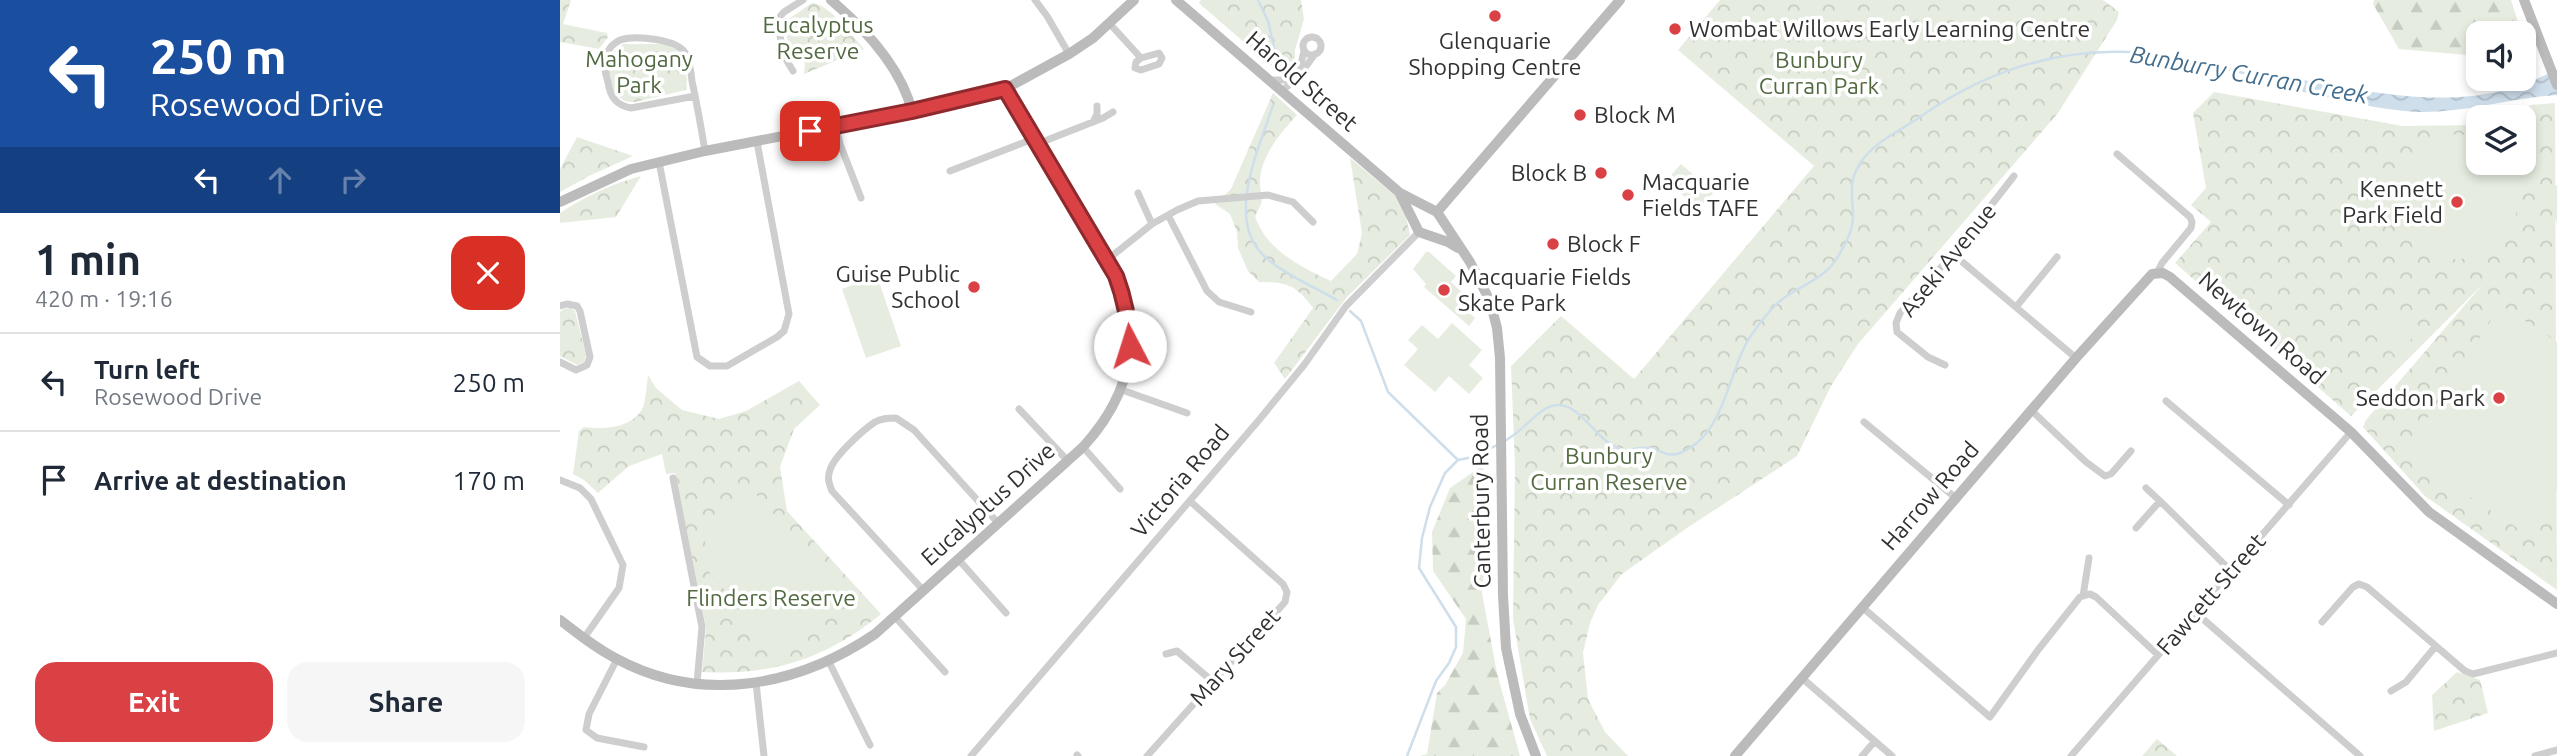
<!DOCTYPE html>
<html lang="en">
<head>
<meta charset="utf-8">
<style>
  body { margin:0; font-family:Ubuntu,sans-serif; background:#f6f6f7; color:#1f2937; height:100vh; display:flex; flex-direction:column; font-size:26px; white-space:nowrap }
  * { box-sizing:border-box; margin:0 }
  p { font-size:23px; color:#747a83 }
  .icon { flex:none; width:38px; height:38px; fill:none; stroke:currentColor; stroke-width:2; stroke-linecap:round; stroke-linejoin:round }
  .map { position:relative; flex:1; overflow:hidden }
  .sheet { display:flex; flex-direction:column; background:#fff; width:560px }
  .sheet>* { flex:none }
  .banner { background:#1a4fa0; color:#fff; overflow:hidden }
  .buttons { position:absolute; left:1906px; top:21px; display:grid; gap:14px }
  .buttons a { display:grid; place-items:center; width:70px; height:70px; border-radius:14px; background:#fff; box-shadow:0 4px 10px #0003; font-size:35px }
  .pin { position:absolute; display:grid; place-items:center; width:60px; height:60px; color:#fff; margin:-30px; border-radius:14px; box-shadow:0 4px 10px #0006 }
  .me { position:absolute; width:77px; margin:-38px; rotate:355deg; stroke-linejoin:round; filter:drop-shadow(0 0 5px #0008) }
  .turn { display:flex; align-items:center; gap:24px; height:147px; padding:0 35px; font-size:32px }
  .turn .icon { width:91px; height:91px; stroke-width:2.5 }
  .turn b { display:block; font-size:49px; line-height:60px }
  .lanes { display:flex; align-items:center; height:66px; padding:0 35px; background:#0003; justify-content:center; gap:35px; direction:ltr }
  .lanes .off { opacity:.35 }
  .round { display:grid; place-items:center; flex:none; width:74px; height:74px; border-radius:21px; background:#f6f6f7 }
  .summary { display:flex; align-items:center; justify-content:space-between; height:119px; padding:0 35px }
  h1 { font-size:42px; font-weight:600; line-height:52px }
  .primary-button { display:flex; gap:14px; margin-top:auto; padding:14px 35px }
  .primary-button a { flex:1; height:80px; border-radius:21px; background:#da4145; color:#fff; font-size:28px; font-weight:600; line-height:80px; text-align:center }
  .primary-button a+a { background:#f6f6f7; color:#1f2937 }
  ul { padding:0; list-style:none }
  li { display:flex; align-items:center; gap:21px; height:98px; padding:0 35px; border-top:2px solid #e0e1e3 }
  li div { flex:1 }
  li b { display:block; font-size:26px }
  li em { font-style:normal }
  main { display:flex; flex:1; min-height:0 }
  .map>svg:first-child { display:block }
</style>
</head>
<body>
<main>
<section class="sheet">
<div class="banner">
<div class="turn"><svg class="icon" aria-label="left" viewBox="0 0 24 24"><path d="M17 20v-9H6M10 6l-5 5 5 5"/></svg><div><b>250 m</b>Rosewood Drive</div></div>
<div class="lanes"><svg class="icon" aria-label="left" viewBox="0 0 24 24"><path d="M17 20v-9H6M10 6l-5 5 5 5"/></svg><svg class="icon off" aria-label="ahead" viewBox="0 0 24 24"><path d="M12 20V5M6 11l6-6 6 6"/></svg><svg class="icon off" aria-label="right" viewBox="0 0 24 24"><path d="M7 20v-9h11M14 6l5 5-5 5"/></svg></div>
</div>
<div class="summary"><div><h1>1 min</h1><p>420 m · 19:16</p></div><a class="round" style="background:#d93025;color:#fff"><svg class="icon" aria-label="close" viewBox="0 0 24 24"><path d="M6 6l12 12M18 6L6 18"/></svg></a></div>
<ul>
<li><svg class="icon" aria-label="left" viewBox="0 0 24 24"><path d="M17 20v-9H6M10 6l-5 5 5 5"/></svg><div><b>Turn left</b><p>Rosewood Drive</p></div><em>250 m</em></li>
<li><svg class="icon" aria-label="arrive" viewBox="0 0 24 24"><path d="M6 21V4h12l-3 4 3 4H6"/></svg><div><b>Arrive at destination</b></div><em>170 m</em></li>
</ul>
<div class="primary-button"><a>Exit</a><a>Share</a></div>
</section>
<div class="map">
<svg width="1997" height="756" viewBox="0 0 1997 756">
  <defs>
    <pattern id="forest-firs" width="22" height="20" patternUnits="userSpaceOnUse" patternTransform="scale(1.75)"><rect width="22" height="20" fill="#e6ede0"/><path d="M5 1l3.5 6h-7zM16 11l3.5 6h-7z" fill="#c6ccc1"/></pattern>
    <pattern id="park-crowns" width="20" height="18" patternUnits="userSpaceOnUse" patternTransform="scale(1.75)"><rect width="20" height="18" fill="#e6ede0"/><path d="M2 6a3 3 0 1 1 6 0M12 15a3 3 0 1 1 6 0" fill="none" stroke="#c6ccc1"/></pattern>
    <pattern id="water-waves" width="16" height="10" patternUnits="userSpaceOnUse" patternTransform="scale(1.75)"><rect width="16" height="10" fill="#cedeeb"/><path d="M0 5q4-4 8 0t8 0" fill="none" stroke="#b1bfca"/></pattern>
  </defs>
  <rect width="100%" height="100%" fill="#fff"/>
  <path fill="url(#forest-firs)" d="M1814 0H1951L1959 25 1958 33H1918V56L1839 49 1813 4Z
    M923 465 927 541 922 593 937 673 960 756H860L867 754 877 693 885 685 903 653 906 619 873 571 872 532 890 488Z"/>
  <path fill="url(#park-crowns)" d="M0 0H11L3 24 47 33 48 37 39 49 0 42Z
    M641 0H741L744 19 735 50V60L728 67 716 70 639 3Z
    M1160 0H1543L1559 12 1557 20 1498 113 1298 344 1271 386 1237 456 1127 528 1062 574 1038 605 1030 623 1023 653 1028 699 1045 732 1068 756H987L970 719 953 619 955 466 951 366 1001 316 1074 379 1254 166 1118 50Z
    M252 3C269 4 293 36 304 49L244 74 245 63 229 48 224 22Z
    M63 44H103L118 50 127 79 126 90 75 102C46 104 39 56 63 44Z
    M1654 92 1843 126 1918 125V163H1964V117H1948L1971 105 1995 103 1997 590 1865 496 1803 427 1806 420 1923 284 1791 416 1615 263 1651 222 1631 205 1646 188 1633 113Z
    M713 93 737 115C722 131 702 155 700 178 699 199 708 193 695 216 706 250 741 267 771 281L797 254 802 233 790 158 843 202 850 235 787 297 725 379 714 363 753 308C736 285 728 282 699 282L688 271 678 248 677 232 670 214 655 204 671 189Z
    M17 137 73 156 29 176 0 192V169Z
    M81 176 56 217 0 223V213C26 196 51 184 81 176Z
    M11 308 15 311 26 355 24 362 17 365 0 356V312L4 309Z
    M88 375 96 388 122 410 159 419 186 411 239 381 260 405 234 429 220 467 227 511 321 614C266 659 212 676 142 672L146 628 115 473 106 474 102 454 69 466 38 493 24 480 13 474 19 431 24 427C44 430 77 428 84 404 86 395 87 385 88 375Z
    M1897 672 1920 680 1928 713 1874 731 1872 695Z
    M1597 739 1617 756H1582Z"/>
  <path fill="#e6ede0" d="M1888 134 1909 135 1918 138V163H1949C1961 182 1962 204 1952 224 1945 238 1934 246 1921 253 1852 286 1799 179 1868 141 1874 138 1882 136 1888 134Z
    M1121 164 1154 192 1139 209 1106 181Z
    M1997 185V224L1985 189Z
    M866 252H869L896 276 891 282 913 302 906 310 915 318 909 326 864 287 866 284 853 269Z
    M317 276 341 346 306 358 282 289Z
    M1832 302 1861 328 1836 356 1808 330Z
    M1941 305 1997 342V490L1968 535 1844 454Z
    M892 323 922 350 909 365 923 378 909 394 889 376 875 392 844 365 858 349 848 340 862 325 878 339Z
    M196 494 289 598 223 656 149 572 145 540Z"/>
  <path fill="url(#water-waves)" d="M1997 70V95C1951 98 1906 113 1859 112 1812 110 1757 94 1711 85L1714 75C1790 87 1875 111 1952 88 1968 84 1982 76 1997 70Z"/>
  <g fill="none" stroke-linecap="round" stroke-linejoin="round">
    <path stroke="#cedeeb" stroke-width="2.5" d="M698 0 708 21 715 52 719 58
      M713 105C700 147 665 217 703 255 721 273 755 287 777 300
      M790 311 801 321 828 392 898 460
      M943 442C960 433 968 421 982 411 1009 391 1027 425 1045 440 1050 445 1058 448 1064 451 1073 449 1081 447 1090 448 1102 450 1107 458 1120 453 1167 434 1167 370 1192 334 1200 323 1210 309 1220 301 1237 287 1262 280 1275 261 1283 249 1293 232 1293 217 1293 194 1287 183 1301 162 1315 141 1340 131 1360 117 1427 70 1501 46 1584 53 1627 57 1671 71 1714 80
      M847 756 876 681 889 663 896 647V627L859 568 862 538 870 507 885 473 898 460 913 457 937 445"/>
    <path stroke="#cecece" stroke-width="7" d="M475 0 487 16 509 54
      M550 24 581 58
      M743 46a9 9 0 1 1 18 0a9 9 0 1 1-18 0Z
      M599 53 602 58 599 64 581 70 575 68 576 62 581 58Z
      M233 71 224 56 217 20 224 12 243 0
      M710 80H726L741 64 744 51
      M721 91 736 80 755 54
      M135 96 71 108C56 105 50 97 48 82 46 74 42 64 46 56 48 49 54 43 60 40 76 35 118 39 126 54 130 62 131 72 132 81 137 104 141 127 145 151
      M533 122 537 114V106
      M276 126 280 144 301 198
      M477 144 543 118 553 112
      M1557 154 1630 217 1632 222 1631 228 1602 263 1597 273
      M99 162 137 357 150 366H167L217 337 224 331 229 314 197 142
      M390 171 473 139
      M578 193 592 224
      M608 215 647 291 659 302 691 312
      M1393 254 1516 358
      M547 260 592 224 617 210 638 201 708 195 733 202 753 222
      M0 306 7 304 17 306 20 311 30 357 27 365 16 370 0 362
      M1456 307 1497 257
      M1385 365 1368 357 1337 332 1336 323 1340 313 1393 254 1454 176
      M562 390 627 413
      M1606 401 1729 505
      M459 409 507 460
      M1471 410 1526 462 1545 476 1551 474 1571 451
      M1304 422 1397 499
      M523 447 560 489
      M113 478 142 627 137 683
      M0 480 20 488 31 499 63 565 59 588 24 638
      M1586 488 1600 501
      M1576 528 1600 501 1671 571
      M398 559 446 613
      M364 591 272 491C269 484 267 478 270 470 274 456 303 430 315 422 322 418 329 418 336 418L354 430 438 523
      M1523 596 1529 558
      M1302 607 1430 717 1478 650 1520 597 1530 594 1536 597 1598 655
      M1635 612 1800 756
      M335 617 385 672
      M1762 622 1793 587 1799 584 1807 587 1905 671 1913 674 1997 653
      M606 654 617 651 652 681
      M57 659 29 714 26 730 37 738 84 747
      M269 662 310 745
      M1242 678 1332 756
      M196 683 204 756
      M1831 691 1846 682 1875 647
      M517 755 518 756
      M411 756 699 420 744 365 786 306 859 232
      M587 756 725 602 727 592 723 584 631 502
      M1302 756 1315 741
      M1511 756 1791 432
      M1975 756 1997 750"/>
    <path stroke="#bbb" stroke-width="10" d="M271 0C304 28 341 68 352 111
      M616 0 840 193 877 212 910 262 930 301 937 328 940 358 943 595 946 648 960 714 976 756
      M1964 0 1997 85
      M840 194 859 232 888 242 898 248
      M0 202 71 169 145 151 352 111 445 89 509 54 533 38 574 0
      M877 212 1060 0
      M0 620C18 634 37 649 57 659 143 705 238 686 315 634L523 447C575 390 585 329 547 260L445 89
      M1175 756 1516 358 1592 274 1603 273 1610 277 1791 432 1869 512 1997 604"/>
  </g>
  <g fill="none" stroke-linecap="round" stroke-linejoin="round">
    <g stroke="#8e2a2d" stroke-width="18">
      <path id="route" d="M250 131 352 111 445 89 556 276C565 300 569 321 570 346"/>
    </g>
    <use href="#route" stroke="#da4145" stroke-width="12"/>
  </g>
  <g fill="#da4145" stroke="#fff" stroke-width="2.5">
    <circle cx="935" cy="16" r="7"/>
    <circle cx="1115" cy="29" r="7"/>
    <circle cx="1020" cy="115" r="7"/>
    <circle cx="1041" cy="173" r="7"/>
    <circle cx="1068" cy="195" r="7"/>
    <circle cx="1897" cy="202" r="7"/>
    <circle cx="993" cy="244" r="7"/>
    <circle cx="414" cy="287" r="7"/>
    <circle cx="884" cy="290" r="7"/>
    <circle cx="1939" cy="398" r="7"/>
  </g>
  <g text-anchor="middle" stroke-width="7" stroke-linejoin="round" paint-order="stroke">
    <g font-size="23" fill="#526a41" stroke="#fff">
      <text x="258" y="33">Eucalyptus<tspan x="258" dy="26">Reserve</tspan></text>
      <text x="79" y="67">Mahogany<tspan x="79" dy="26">Park</tspan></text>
      <text x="1259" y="68">Bunbury<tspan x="1259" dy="26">Curran Park</tspan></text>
      <text x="1049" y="464">Bunbury<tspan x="1049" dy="26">Curran Reserve</tspan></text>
      <text x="211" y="606">Flinders Reserve</text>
    </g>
    <g font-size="23" fill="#313131" stroke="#fff" text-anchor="start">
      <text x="1129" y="37">Wombat Willows Early Learning Centre</text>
      <text x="935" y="49" text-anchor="middle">Glenquarie<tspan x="935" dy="26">Shopping Centre</tspan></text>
      <text x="1034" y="123">Block M</text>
      <text x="1027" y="181" text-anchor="end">Block B</text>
      <text x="1082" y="190">Macquarie<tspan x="1082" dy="26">Fields TAFE</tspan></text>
      <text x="1883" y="197" text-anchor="end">Kennett<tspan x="1883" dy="26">Park Field</tspan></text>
      <text x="1007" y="252">Block F</text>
      <text x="400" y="282" text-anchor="end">Guise Public<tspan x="400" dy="26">School</tspan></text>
      <text x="898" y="285">Macquarie Fields<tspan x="898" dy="26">Skate Park</tspan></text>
      <text x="1925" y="406" text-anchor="end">Seddon Park</text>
    </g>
    <g font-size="23" fill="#313131" stroke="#fff">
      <text transform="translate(742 81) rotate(41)" y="8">Harold Street</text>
      <text transform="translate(1388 260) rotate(-51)" y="8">Aseki Avenue</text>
      <text transform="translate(1702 328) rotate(41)" y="8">Newtown Road</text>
      <text transform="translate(620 481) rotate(-50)" y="8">Victoria Road</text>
      <text transform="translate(1370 496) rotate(-49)" y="8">Harrow Road</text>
      <text transform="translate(921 501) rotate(-91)" y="8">Canterbury Road</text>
      <text transform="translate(428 504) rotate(-42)" y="8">Eucalyptus Drive</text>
      <text transform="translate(1651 594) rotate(-49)" y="8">Fawcett Street</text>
      <text transform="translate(675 657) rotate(-48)" y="8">Mary Street</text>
    </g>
    <g font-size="24" font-style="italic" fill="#436e8f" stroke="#fff">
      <text transform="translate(1689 75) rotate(10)" y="8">Bunburry Curran Creek</text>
    </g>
  </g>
</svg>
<div class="buttons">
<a><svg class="icon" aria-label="sound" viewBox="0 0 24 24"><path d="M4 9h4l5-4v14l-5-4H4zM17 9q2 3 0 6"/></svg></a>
<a><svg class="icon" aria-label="layers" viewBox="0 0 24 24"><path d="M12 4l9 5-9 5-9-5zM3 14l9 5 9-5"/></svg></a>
</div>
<div class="pin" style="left:250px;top:131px;background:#d93025"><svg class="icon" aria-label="arrive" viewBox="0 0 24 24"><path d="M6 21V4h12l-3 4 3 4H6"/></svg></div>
<svg class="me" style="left:570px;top:346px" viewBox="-20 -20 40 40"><circle r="19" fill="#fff"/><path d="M0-13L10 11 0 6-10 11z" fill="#da4145"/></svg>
</div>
</main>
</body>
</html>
